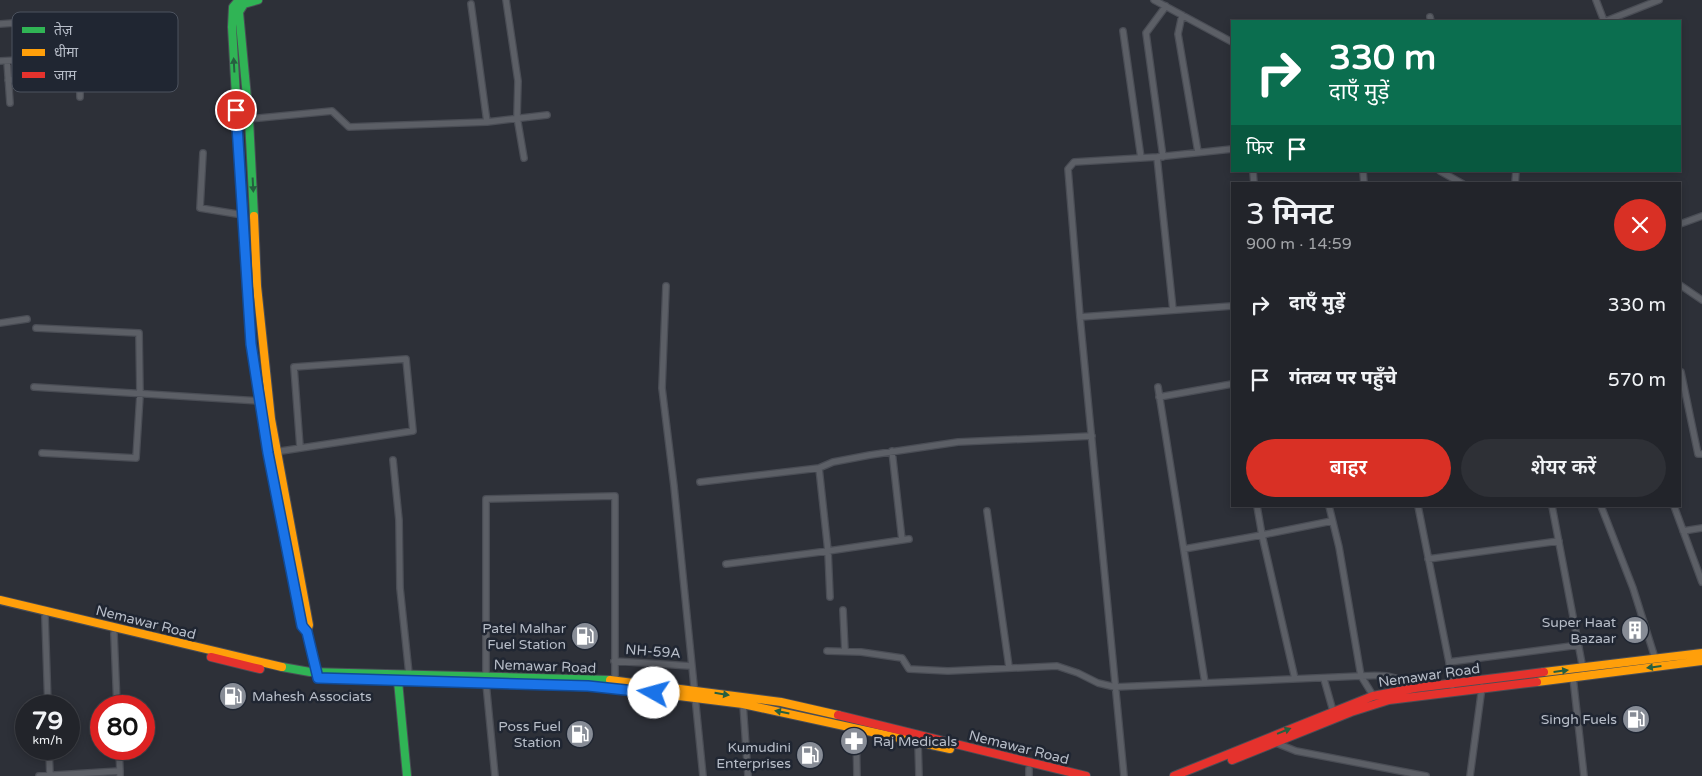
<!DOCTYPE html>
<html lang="hi">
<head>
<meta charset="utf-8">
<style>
  body { margin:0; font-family:"Varela Round","Noto Sans Devanagari",sans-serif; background:#2e3036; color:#f1f3f6; height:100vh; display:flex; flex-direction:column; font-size:19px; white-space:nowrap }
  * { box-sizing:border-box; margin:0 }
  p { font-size:16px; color:#a2a4a8 }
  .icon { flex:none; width:28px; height:28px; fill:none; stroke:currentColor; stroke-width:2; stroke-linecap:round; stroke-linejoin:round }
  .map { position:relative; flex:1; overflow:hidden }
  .sheet { position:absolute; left:1231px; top:182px; width:450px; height:325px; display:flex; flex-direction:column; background:#22242a; border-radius:0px; box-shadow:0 2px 8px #0003,0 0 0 1px #3f4147 }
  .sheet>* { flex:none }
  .hud { position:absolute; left:1231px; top:20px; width:450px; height:152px; border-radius:0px; box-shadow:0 2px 8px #0003,0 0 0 1px #3f4147; background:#0b6e4f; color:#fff; overflow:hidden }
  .speed { position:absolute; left:15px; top:695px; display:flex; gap:10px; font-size:25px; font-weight:700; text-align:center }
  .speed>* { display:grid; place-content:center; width:65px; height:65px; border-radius:50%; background:#22242a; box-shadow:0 2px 8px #0003,0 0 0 1px #3f4147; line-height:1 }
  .speed small { font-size:12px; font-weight:400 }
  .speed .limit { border:8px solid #d22; background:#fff; color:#111 }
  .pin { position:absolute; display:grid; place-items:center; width:42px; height:42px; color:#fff; margin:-21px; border:2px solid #fff; border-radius:50%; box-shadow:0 1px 5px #0007 }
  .me { position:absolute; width:55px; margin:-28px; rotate:277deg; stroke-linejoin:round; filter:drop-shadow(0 0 4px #0008) }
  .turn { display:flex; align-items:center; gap:18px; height:105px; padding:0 15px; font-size:22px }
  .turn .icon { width:65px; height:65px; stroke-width:2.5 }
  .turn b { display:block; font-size:35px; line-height:42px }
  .then { display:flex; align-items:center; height:48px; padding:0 15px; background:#0003; gap:10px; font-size:19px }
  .round { display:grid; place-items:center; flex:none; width:52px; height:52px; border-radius:26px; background:#2e3036 }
  .overview { display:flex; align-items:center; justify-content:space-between; height:85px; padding:0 15px }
  h1 { font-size:30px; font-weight:600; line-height:38px }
  .action { display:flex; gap:10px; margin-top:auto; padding:10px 15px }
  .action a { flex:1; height:58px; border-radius:30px; background:#d93025; color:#fff; font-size:20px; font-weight:600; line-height:58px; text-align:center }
  .action a+a { background:#2e3036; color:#f1f3f6 }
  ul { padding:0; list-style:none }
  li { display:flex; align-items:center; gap:15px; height:75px; padding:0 15px }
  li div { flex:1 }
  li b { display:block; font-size:19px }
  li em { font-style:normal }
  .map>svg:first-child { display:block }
</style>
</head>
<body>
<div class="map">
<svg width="1702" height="776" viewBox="0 0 1702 776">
  <rect width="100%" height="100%" fill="#2d3038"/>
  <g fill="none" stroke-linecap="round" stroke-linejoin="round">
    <g stroke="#4a4d55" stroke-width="8">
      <path id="street" d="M506 0 518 81 517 117 524 158
        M1154 0 1232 42
        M1596 0 1604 21
        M471 4 487 122
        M1182 15 1178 34 1198 152
        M1430 17 1431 21
        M1606 21 1659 0
        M0 24 81 18 80 57
        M1123 31 1141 158
        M0 61 80 57V97
        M7 61 10 103
        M8 80 79 78
        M249 119 332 111 349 127 487 122 547 115
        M203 153 200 208 243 215
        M1157 157 1173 310
        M1163 157 1146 33 1166 6
        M1253 171 1254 184
        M1363 171 1364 184
        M1440 171 1463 184
        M1515 184 1516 171
        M1680 224 1702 216
        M1680 285 1702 300
        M666 286 662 388 674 486 703 776
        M1080 317 1232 306
        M0 323 27 319
        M36 328 139 333 140 395 136 458 42 453
        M1681 372 1698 454H1702
        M34 387 259 401
        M1158 387 1205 683
        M1159 397 1232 384
        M892 451 902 540
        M268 453 413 431 406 359 294 367 300 447
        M393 460 399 520 400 588 409 674
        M700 482 819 468
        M1257 506 1262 535 1332 521
        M1329 506 1339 547 1361 676C1381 675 1397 674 1412 689
        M1418 506 1449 662 1452 686
        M1552 506 1583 669
        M1601 506 1633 588 1655 658
        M1674 506 1702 582
        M987 511 1009 667
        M1683 531 1702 528
        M909 539 828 551 819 468 833 462 870 455 958 442 1092 436
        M1184 549 1262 535 1295 679
        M1428 559 1559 541
        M726 564 828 551 830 597
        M843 610 845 651
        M45 617 48 706
        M114 634 117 706
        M827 651 861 652 902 658 909 669 948 671 1057 666 1078 673 1098 683 1115 687 1361 676 1374 697
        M614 661 691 666
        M1449 662 1579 645
        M1573 677 1584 776
        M1324 679 1333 711
        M743 704 748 776
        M856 728 857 776
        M918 742 919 776
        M1276 743 1296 751 1426 776
        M49 749 50 776
        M119 749 120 771
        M39 776 120 771V776
        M495 776 486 683V499L615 496V683
        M1029 776V769
        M1124 776 1080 317 1068 169 1074 162 1157 157 1232 149
        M1470 776 1482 687"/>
    </g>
    <g stroke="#4a4d55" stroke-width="10">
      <path id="fast" d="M239 0 233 7 232 27 242 201
        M254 216 249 119 239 12 244 4 258 0
        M282 667 310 672 610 680
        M398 681 407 776"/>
    </g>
    <g stroke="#4a4d55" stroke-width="10">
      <path id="slow" d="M254 216 257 286 271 419 309 625 307 632
        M284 534 302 626 307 632 318 678
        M0 600 282 667
        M1544 672 1702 653
        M610 680 781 702 838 715
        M1537 682 1702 661
        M553 685 615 688 743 704 950 749"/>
    </g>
    <g stroke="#4a4d55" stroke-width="10">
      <path id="jam" d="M242 201 251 344 268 453 284 534
        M211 657 260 669
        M336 679 417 681
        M838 715 1086 776
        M1232 760 1351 712 1389 700 1537 682
        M1174 776 1373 696 1415 688 1544 672"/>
    </g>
    <use href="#street" stroke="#5c5f66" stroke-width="5.5"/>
    <use href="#fast" stroke="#30b455" stroke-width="8"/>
    <use href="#slow" stroke="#ff9f0a" stroke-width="8"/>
    <use href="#jam" stroke="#e5322d" stroke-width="8"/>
  </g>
  <defs><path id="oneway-solid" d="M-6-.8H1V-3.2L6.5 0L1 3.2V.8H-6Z" transform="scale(1.25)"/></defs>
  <g fill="#265f40">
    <use href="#oneway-solid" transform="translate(234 65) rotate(-93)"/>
    <use href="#oneway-solid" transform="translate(253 185) rotate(87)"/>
    <use href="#oneway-solid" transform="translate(1654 667) rotate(173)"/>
    <use href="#oneway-solid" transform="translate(1561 671) rotate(-7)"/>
    <use href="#oneway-solid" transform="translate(722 694) rotate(9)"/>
    <use href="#oneway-solid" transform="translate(782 712) rotate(-169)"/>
    <use href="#oneway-solid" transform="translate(1284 731) rotate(-22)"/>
  </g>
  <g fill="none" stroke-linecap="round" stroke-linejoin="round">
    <g stroke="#114b97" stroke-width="12">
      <path id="route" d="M236 110 251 344 268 453 302 626 307 632 318 678 588 686 654 693"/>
    </g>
    <use href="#route" stroke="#1a73e8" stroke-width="9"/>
  </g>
  <defs>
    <g id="building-disc" transform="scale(1.4375)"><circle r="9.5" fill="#878c96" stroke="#202632"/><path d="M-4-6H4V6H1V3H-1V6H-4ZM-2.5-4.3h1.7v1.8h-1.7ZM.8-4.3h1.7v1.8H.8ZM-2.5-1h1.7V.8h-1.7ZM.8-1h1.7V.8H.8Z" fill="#fff"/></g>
    <g id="fuel-disc" transform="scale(1.4375)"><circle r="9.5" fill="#878c96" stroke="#202632"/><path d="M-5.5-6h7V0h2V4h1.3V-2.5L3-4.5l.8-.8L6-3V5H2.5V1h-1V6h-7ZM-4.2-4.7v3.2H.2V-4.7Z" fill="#fff"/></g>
    <g id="pharmacy-disc" transform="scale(1.4375)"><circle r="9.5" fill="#878c96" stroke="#202632"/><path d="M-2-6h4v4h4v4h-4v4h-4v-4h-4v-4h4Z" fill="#fff"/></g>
  </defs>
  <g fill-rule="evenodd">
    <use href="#building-disc" x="1635" y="630"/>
    <use href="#fuel-disc" x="585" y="636"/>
    <use href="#fuel-disc" x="233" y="696"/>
    <use href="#fuel-disc" x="1636" y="719"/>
    <use href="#fuel-disc" x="580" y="734"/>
    <use href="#pharmacy-disc" x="854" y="741"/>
    <use href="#fuel-disc" x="810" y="755"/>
  </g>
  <g text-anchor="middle" stroke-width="5" stroke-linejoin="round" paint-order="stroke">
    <g font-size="14" fill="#b7bdc8" stroke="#202632">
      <text transform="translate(146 622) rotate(14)" y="5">Nemawar Road</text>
      <text transform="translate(653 651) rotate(4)" y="5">NH-59A</text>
      <text transform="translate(545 666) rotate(2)" y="5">Nemawar Road</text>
      <text transform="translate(1429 675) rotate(-8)" y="5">Nemawar Road</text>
      <text transform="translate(1019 747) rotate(14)" y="5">Nemawar Road</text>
    </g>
    <g font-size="14" fill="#b7bdc8" stroke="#202632" text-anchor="end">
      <text x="1616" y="627">Super Haat<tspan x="1616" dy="16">Bazaar</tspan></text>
      <text x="566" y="633">Patel Malhar<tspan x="566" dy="16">Fuel Station</tspan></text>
      <text x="252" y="701" text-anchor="start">Mahesh Associats</text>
      <text x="1617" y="724">Singh Fuels</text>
      <text x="561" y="731">Poss Fuel<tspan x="561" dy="16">Station</tspan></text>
      <text x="873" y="746" text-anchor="start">Raj Medicals</text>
      <text x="791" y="752">Kumudini<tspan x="791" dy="16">Enterprises</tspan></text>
    </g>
  </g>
  <rect x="12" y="12" width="166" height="80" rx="8" fill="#202632" stroke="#4d535f" stroke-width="1"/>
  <rect x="22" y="27" width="23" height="6" fill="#30b455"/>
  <rect x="22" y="49" width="23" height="7" fill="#ff9f0a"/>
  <rect x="22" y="72" width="23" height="6" fill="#e5322d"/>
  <g font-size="14" fill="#b7bdc8">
    <text x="54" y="35">तेज़</text>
    <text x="54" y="57">धीमा</text>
    <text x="54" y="80">जाम</text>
  </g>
</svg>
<div class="speed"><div>79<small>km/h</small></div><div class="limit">80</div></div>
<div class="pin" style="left:236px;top:110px;background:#d93025"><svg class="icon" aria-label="arrive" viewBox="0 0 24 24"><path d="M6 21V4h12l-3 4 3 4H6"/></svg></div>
<svg class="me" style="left:654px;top:693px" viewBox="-20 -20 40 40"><circle r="19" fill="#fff"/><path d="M0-13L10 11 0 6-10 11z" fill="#1a73e8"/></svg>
<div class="hud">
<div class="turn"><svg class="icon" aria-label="right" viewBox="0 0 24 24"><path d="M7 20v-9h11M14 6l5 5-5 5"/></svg><div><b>330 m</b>दाएँ मुड़ें</div></div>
<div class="then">फिर<svg class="icon" aria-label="arrive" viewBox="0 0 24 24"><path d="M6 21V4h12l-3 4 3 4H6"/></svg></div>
</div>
<section class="sheet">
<div class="overview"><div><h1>3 मिनट</h1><p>900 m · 14:59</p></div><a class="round" style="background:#d93025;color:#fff"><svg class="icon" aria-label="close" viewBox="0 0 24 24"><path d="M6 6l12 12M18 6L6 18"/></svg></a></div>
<ul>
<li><svg class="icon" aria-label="right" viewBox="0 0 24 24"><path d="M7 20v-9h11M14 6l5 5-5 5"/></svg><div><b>दाएँ मुड़ें</b></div><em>330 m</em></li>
<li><svg class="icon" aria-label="arrive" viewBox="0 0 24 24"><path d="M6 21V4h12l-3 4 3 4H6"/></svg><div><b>गंतव्य पर पहुँचे</b></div><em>570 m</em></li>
</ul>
<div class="action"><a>बाहर</a><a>शेयर करें</a></div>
</section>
</div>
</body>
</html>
